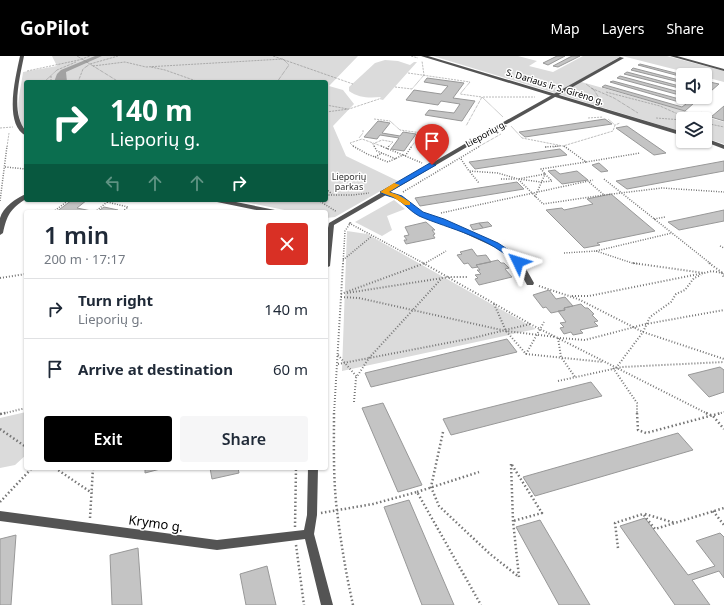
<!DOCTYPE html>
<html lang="en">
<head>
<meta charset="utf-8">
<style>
  body { margin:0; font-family:"Noto Sans",sans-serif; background:#f6f6f7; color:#1f2937; height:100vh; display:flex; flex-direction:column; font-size:15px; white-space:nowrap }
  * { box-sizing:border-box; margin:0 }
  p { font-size:13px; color:#747a83 }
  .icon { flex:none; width:22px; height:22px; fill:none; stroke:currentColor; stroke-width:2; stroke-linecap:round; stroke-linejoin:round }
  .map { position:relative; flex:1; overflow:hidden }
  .drawer { position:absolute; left:24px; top:154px; width:304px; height:260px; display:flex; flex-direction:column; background:#fff; border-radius:4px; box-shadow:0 1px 3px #0004 }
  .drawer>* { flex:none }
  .hud { position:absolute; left:24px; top:24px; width:304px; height:122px; border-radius:4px; box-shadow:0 1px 3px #0004; background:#0b6e4f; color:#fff; overflow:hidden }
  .tools { position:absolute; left:676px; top:12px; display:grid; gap:8px }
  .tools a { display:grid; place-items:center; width:36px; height:36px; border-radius:4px; background:#fff; box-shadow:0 1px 3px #0004; font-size:20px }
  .pin { position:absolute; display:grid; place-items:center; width:34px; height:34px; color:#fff; margin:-41px -17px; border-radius:50% 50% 50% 0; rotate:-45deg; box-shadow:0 0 4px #0007 }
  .pin .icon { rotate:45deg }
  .me { position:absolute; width:44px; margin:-22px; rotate:311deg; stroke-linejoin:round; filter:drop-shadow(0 0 3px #0008) }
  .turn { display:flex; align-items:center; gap:14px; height:84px; padding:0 20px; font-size:18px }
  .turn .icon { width:52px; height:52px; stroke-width:2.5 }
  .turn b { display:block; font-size:28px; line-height:34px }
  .lanes { display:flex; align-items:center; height:38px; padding:0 20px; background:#0003; justify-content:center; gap:20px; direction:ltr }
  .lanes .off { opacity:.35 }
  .round { display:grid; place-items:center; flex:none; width:42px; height:42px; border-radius:4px; background:#f6f6f7 }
  .summary { display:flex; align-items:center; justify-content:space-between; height:68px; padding:0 20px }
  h1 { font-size:24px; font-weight:600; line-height:30px }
  .cta { display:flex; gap:8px; margin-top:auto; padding:8px 20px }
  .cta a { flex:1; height:46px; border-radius:4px; background:#000; color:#fff; font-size:16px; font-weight:600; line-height:46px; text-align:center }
  .cta a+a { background:#f6f6f7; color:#1f2937 }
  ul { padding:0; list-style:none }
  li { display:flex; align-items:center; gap:12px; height:60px; padding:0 20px; border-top:1px solid #e0e1e3 }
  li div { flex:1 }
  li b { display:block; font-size:15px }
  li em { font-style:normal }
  header { display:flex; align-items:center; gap:24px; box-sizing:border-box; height:56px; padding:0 20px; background:#000; color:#fff }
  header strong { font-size:19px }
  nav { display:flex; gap:22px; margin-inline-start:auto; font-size:14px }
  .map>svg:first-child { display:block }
</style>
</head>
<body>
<header>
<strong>GoPilot</strong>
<nav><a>Map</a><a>Layers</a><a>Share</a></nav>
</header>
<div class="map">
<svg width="724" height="549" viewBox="0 0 724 549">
  <rect width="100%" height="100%" fill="#fff"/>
  <path fill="#dbdbdb" d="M52 0H358L329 30 343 34 354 48 333 70 346 100 398 125 335 161 326 162V156H294L235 144H326V26H26V74C12 60 21 34 23 16L57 10Z
    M433 0H518L537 5 529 10 553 16 583 0H621L578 25 724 66V88L705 82V63H683V76Z
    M622 0H667L724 15V26L705 21V19H697Z
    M385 4 398 5 410 9 414 6H417L383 44 379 43 381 41C369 42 359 42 349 35V31L375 7Z
    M394 144 405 153 387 160 392 174 382 180 355 166Z
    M347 175 367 178 536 273 342 315Z
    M26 356V399L15 409 0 412V362Z"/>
  <path fill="#a2a2a2" d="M95 0H102L66 16 67 26H54L57 18 61 14Z"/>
  <path fill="#c4c4c4" stroke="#989898" d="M557 0H565L548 9 543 7Z
    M572 0H580L558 11 553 10Z
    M640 8 683 19V21L638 9Z
    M633 12 683 25V27L631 14Z
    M627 16 683 31V33L624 18Z
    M620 20 683 37V40L617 22Z
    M427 22 464 27 453 42 475 45 462 65 425 59 429 54 454 57 460 48 441 45 438 49 406 44 414 34 441 38 448 30 424 26Z
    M613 25 694 47 685 55 602 31 605 29 682 51 686 48 610 26Z
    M705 25 719 28 711 35 705 33V31H707L711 28 705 27Z
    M724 50V65L711 61Z
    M605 63 612 68 525 81 519 76Z
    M378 65 390 67 382 77 400 80 403 76 416 78 404 95 391 93 399 82 380 79 377 83 364 81Z
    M627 70 666 97 654 99 616 72Z
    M560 93 567 99 475 113 469 106Z
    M724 105V115L627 133 616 125Z
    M599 107 608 115 601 116 592 109Z
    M555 114 560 118 577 115 588 124 562 128 548 115Z
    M517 126 524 133 420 150 415 142Z
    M611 138 655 175 597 187 600 189 584 192 546 154 562 152 564 154 593 148 587 143Z
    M72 144H87L77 152 96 156 74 155 72 156H56Z
    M104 151 118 154 115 156H97Z
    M724 154V165L679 174 668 166Z
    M426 166 435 174H432L435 178 433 179 435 182 406 188 404 184H407L404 180 409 179 405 171Z
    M488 166 492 170 483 172 479 167Z
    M479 167 483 172 473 174 470 169Z
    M472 193 477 200 486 199 491 206 476 209 478 211 472 212 468 207 464 208 457 199 462 198 460 196Z
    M498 204 501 207H504L509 212 505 213 512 221 479 229 475 223 478 222 475 219 481 218 477 214H480L476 209Z
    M549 234 556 243 565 241 573 250 564 252 565 254 551 257 546 251 543 252 533 239Z
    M581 248 585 252H588L594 258 592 259 598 265 594 266 598 270 580 274 583 277 573 279 571 276 564 278 560 272 564 271 560 267 566 266 558 255 565 254 564 252Z
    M507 283 517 296 371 331 365 317Z
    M720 311 724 314V336L709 341 688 319Z
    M591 326 602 340 451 379 443 363Z
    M383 347 422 429 398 436 362 352Z
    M678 377 693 394 535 440 523 421Z
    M145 412H164L145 417Z
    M210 412H238L239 417 212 423Z
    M409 444 454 549H422L384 451Z
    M645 462 688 519 715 510 696 485 720 477 724 481V522L719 515 692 524 710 549H675L620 470Z
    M540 464 590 549H559L516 471Z
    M16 479 11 549H0V483Z
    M138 492 142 549H112L110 499Z
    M267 510 276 549H246L240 518Z"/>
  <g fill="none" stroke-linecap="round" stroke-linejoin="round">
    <path stroke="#767676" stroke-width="1" stroke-dasharray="0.5 1" stroke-linecap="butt" d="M77 0 119 26
      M273 0 353 28
      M411 0 418 2
      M93 10 125 6 146 11
      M146 11 283 3 289 9 277 26
      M151 11 165 14 199 26
      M27 15 79 4 90 0
      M408 17 470 26 460 38 482 41 466 70
      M51 20V26
      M44 26 57 14 76 6
      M78 26 83 13 90 8 118 0
      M586 28 594 34 602 47
      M395 31 412 33 424 19 422 5
      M591 32 614 42 638 57
      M606 36 660 50 689 63
      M326 49 348 53
      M326 56 349 53 379 43
      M503 61 482 41H535
      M588 62 603 61
      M656 62 683 64
      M374 63 390 65 400 74 422 77 411 91
      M608 63 615 69
      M697 63 696 61 702 56
      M705 67 724 71
      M511 70 522 82 563 90
      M0 72 13 71
      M359 82 363 77V74
      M689 85 699 88
      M372 87 375 91
      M375 87 382 84 393 86 388 91
      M7 91 9 77
      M354 91 350 87 362 83 384 91
      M478 91 501 78
      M545 91H547
      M553 91 562 90
      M565 91 563 90 613 75 615 69 620 67"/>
    <path stroke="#767676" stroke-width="1.5" stroke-dasharray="1 1.5" stroke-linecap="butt" d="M353 90 367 98 388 106 403 99
      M374 90 377 95 396 103
      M381 90 403 99
      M564 90 586 106 640 97
      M545 91 559 90
      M387 93 389 90
      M403 99 422 107
      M405 100 412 90
      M375 101 382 97
      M461 103 469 115 498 117 518 123 541 126 553 125
      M586 106 541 113 545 118 518 123 543 148 604 139 589 126
      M5 111 26 113
      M470 116 479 127
      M501 123H515
      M604 123 711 208
      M326 133 332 138
      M403 136 480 90
      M326 139H353L369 137
      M604 139 662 132 724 136
      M535 141 545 118 552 125
      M106 144 107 146 128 151 122 156
      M318 144 337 156
      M0 145 7 90
      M261 145 269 144
      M53 156 69 144
      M95 156 107 146
      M441 157 593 124
      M654 163 665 161
      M349 167 425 208
      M720 190 724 192
      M596 195 632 207 640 208
      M564 197 596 195 672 177
      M343 204 372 180
      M343 208 345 175 351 166
      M424 208 446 195"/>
    <path stroke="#767676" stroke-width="2" stroke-dasharray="1 2" stroke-linecap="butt" d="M423 207 530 268 708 358
      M633 207 704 217 712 215 722 217 724 222
      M709 207 724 218
      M0 222 26 218
      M539 230 578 243 643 276 724 303
      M347 237 449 221H468
      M341 238 425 207
      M572 240H589L704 217
      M341 241 359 242 506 275 556 281
      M494 248 506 275 526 298 603 306
      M558 282 561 301 575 321
      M560 282 585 284 646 268 724 254
      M526 298 544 266
      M338 299 357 321
      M338 308 473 282 530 268
      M613 312 637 347V358
      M616 312 643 276 650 261 671 246 676 238 685 234 694 222 701 219
      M558 325 622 311 724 306
      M354 346 356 322 369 302 442 222
      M1 358 26 352
      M334 358 343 207
      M718 358 724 356"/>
    <path stroke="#767676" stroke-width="2.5" stroke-dasharray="1.5 2.5" stroke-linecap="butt" d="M334 357C334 389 333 422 337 455 341 487 346 518 353 549
      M637 357 638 374 646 377 721 357
      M706 357 713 360 724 373
      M0 358 6 357
      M0 373 26 391
      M443 376 431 431 439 450 490 498 519 521
      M511 408 513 465 519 521
      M512 409 542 457 513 465
      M55 412 92 437
      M417 436 479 416
      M0 446 32 412
      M713 455 724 469
      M321 457 373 448 417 436 481 549
      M645 458 675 467
      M90 462 93 412
      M295 471 296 412
      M296 489 304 549
      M618 492 615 467 643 458 655 473 724 452"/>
    <path fill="#545454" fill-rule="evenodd" d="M20 0H24C20 21 10 57 26 75V80C3 68 16 20 20 0Z
      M670 0H677L724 13V15Z
      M620 1 624 2 484 81 390 136 401 141 422 157 444 164 507 193 521 204 534 227 533 229H527L515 207 503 195 440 166 418 159 397 143 386 139 334 169 330 210 326 212V182L329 167 480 79Z
      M26 138V143C10 153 7 159 3 177L0 179C0 174 0 167 0 162 3 151 16 142 26 138Z
      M214 144H226L275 154 278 156H266L217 146Z
      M308 412H318L317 459 314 478 333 549H321L305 483 217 494 0 465V455L217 484 304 474 307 459Z"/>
    <path fill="#545454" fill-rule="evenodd" d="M421 0H428L683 76V80Z
      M705 82 724 89V93L703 85H705Z"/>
  </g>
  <path fill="#1a73e8" stroke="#114b97" d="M430 107 436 109 389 136 402 140 423 156 444 163 498 187 515 198 522 206 521 208H515C493 182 449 173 419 160 411 156 405 148 397 143 391 140 385 140 380 136Z"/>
  <path fill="#f59e0b" d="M394 127 400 129 389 136 398 139 410 146V149H405L393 141 380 136Z"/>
  <g text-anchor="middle" stroke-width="3" stroke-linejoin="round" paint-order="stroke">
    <g font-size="9" fill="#000" stroke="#fff">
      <text transform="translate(555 31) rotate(17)" y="3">S. Dariaus ir S. Girėno g.</text>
      <text transform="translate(486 78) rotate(-29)" y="3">Lieporių g.</text>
    </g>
    <g font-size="9" fill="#323232" stroke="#fff">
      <text x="349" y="124">Lieporių<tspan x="349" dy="10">parkas</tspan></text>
    </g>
    <g font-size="13" fill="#000" stroke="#fff">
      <text transform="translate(156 467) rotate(8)" y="5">Krymo g.</text>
    </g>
  </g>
</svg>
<div class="tools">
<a><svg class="icon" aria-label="sound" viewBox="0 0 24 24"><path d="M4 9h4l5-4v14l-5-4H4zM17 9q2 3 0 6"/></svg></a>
<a><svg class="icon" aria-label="layers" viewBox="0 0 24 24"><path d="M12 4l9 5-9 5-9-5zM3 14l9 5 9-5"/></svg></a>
</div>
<div class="pin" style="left:432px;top:109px;background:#d93025"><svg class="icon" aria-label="arrive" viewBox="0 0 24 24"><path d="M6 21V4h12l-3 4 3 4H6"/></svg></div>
<svg class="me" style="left:518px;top:206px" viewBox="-20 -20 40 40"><path d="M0-17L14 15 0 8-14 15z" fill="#1a73e8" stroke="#fff" stroke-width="4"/></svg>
<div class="hud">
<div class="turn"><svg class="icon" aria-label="right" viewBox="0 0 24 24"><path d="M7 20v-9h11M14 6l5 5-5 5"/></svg><div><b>140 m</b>Lieporių g.</div></div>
<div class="lanes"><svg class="icon off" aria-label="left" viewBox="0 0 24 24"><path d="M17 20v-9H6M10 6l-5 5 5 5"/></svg><svg class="icon off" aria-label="ahead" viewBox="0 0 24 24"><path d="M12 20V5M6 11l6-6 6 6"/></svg><svg class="icon off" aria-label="ahead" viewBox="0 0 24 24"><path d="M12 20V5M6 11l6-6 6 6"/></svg><svg class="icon" aria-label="right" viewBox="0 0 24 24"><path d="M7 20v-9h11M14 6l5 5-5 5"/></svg></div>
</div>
<section class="drawer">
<div class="summary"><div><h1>1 min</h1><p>200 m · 17:17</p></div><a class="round" style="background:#d93025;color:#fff"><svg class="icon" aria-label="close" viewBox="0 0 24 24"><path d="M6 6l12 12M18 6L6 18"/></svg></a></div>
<ul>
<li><svg class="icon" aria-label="right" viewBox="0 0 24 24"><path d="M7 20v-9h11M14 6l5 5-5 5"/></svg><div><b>Turn right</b><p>Lieporių g.</p></div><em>140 m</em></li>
<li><svg class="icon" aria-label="arrive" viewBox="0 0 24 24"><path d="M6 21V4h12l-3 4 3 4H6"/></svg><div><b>Arrive at destination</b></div><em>60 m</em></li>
</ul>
<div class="cta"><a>Exit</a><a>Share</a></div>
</section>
</div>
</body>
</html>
